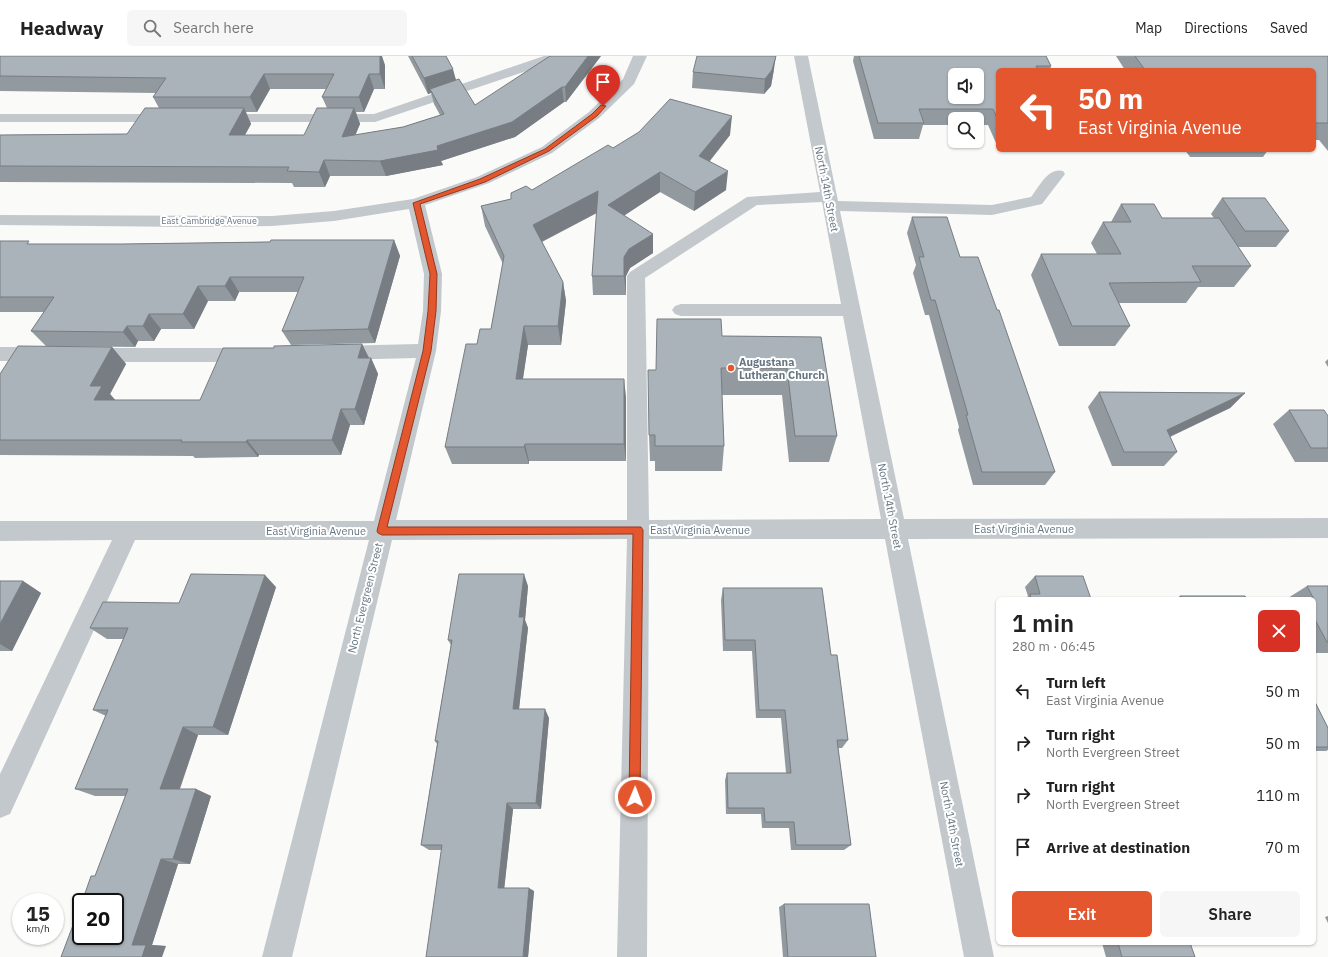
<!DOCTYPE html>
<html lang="en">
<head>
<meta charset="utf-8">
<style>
  body { margin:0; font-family:"IBM Plex Sans",sans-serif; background:#f6f6f6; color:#222; height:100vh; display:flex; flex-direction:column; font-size:15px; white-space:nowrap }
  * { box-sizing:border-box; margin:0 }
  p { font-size:13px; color:#767676 }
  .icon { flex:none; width:22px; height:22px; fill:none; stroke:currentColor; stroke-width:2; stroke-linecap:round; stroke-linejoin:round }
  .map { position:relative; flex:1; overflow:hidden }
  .side { position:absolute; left:996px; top:541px; width:320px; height:348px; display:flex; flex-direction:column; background:#fff; border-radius:6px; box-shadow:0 1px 3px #0004 }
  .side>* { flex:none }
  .guide { position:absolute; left:996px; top:12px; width:320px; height:84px; border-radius:6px; box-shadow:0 1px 3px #0004; background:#e4572e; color:#fff; overflow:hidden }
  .tools { position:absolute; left:948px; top:12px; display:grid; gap:8px }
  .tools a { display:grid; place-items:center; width:36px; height:36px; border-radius:6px; background:#fff; box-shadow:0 1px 3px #0004; font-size:20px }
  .speed { position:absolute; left:12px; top:837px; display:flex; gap:8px; font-size:20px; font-weight:700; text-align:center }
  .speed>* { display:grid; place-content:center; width:52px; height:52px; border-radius:50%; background:#fff; box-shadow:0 1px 3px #0004; line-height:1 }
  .speed small { font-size:10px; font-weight:400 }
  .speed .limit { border:2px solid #111; border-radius:6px; background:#fff; color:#111 }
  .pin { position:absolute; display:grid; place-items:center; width:34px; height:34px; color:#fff; margin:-41px -17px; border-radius:50% 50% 50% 0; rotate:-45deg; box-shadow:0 0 4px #0007 }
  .pin .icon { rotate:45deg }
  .me { position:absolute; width:44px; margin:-22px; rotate:1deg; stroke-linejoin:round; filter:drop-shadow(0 0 3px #0008) }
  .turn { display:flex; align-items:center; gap:14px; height:84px; padding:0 16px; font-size:18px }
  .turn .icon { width:52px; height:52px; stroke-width:2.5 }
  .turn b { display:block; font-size:28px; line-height:34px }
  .round { display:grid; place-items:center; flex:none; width:42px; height:42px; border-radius:6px; background:#f6f6f6 }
  .overview { display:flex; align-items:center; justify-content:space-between; height:68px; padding:0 16px }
  h1 { font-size:24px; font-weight:600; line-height:30px }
  .button { display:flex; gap:8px; margin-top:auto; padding:8px 16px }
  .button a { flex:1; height:46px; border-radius:6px; background:#e4572e; color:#fff; font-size:16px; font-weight:600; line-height:46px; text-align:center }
  .button a+a { background:#f6f6f6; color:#222 }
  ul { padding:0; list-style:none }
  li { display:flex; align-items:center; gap:12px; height:52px; padding:0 16px }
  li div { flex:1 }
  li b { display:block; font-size:15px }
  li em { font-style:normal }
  header { display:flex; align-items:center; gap:24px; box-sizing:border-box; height:56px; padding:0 20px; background:#fff; border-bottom:1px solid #e0e0e0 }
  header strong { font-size:19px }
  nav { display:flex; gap:22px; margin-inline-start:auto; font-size:14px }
  .search { width:280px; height:36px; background:#f6f6f6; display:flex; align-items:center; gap:10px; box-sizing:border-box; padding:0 14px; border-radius:6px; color:#767676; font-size:15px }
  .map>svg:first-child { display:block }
</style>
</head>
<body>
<header>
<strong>Headway</strong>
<div class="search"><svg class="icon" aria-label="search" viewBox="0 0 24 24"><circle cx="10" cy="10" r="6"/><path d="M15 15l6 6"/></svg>Search here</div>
<nav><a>Map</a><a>Directions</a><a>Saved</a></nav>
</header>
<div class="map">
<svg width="1328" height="901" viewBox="0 0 1328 901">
  <rect width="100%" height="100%" fill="#fafaf8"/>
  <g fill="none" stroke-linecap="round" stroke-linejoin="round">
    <path fill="#c3c8cc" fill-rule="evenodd" d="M544 0H564L562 3 375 66H219L214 65 212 62 214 59 219 58H374Z
      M633 0H647L634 28 599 62 552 97 489 127 425 149 442 218 441 255 436 295 396 464H627V220L630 216 747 141 820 136 794 0H808L838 145 992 149 1031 141C1039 131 1048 111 1063 115L1065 118 1042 148 992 159 840 155 904 463 1328 462V482L908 483 994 901H964L885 483H649L647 901H617L627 483 392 484 292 901H262L369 484H135L10 758 0 762V718L112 484 0 485V465H374L416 302 337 304 330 302 327 297 330 292 337 290 418 288 423 255 424 218 409 153 334 165 272 170 189 171 0 169V159L272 160 334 155 413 143 477 121 542 91 589 56 623 23ZM822 146 841 248H681L675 250 672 254 675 258 681 260H843L881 463 649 464 645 222 757 149Z
      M0 58H168L173 59 175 62 173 65 168 66H0Z
      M0 291H43L50 293 53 298 50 303 43 305H0Z
      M89 292H251L258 294 261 299 258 304 251 306H89L82 304 79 299 82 294Z"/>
  </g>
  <path fill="#929a9f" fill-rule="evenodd" d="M0 0 385 9V33H374L364 56H356L360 68 355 79 403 71 440 59 434 48 431 37 428 38 408 0H446L456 24 475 49 601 0 566 46H564L515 81 441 105 443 109 386 120H330L325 131H294L292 127 0 126V79L127 78 159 52 153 41 156 37 0 35ZM270 33H326L322 41 327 52 304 79H245L251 68 246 56H257Z
    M854 0H1046L1051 10 1050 14H998V87H996L988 69H977V63H955V69H923L919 83H874L853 5Z
    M1116 0H1328V95L1319 84H1314V14H1125Z
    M774 13 771 30 764 38 692 32 693 16Z
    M730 79 710 105 726 134 694 155 660 136 624 159 653 197 630 212 626 220V239H593L592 220 597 157 542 186 563 226 566 245 561 289H528L523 323 626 341V405H529V408H452L445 391 477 288 491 273 503 208 485 170 481 150 511 143 532 134 613 92Z
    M1185 94H1268L1263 101H1190Z
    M1222 142 1289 175 1276 191H1238L1251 210 1234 231H1198L1186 247H1119L1130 270 1115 290H1059L1031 219 1041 198H1097L1091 187 1103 166H1111L1121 148 1162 162H1214L1211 158Z
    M912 161 960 201 997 254 1055 416 1045 429H973L958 374 959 371 929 259H925L913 217 916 209 907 177Z
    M394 184 400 200 375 287 291 289 282 275 298 236H239L235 245H208L194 273H161L154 285H138L135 291 46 290 31 275 44 256H0V185L31 188H122Z
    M722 280 821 281 837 380 829 406H789L782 339H722L724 390 722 415H655V405H650L649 379 656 314Z
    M362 288 369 302H371L378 318 364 369H350L341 399H259L258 401 195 402 193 400 0 399V318L112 291 126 308 110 338 115 344H200L274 292Z
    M1328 303V311L1325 306Z
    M1099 336 1245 337 1230 352 1170 381 1177 396 1164 410H1112L1088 351Z
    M1289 354 1328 360V406H1295L1273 368Z
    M1035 520 1091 543H1025L1028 540 1025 531Z
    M0 525H23L41 537 12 595H0Z
    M528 530 525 564 528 572 519 653 549 662 541 753H513L504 832 534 835 528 901 442 794H429L421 789 437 688 435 685 451 589 448 584Z
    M1307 530H1328V597H1314V543H1289L1288 542Z
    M276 531 228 679H198L180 733H196L211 740 190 808H178L152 889 166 890 61 901 95 820 126 740H95L75 733 106 660 93 654 124 583H107L90 572 179 547Z
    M723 532 831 599 848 684 842 692H838L851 789 844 794H791L789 772H762L761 758H726L725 724 727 717H786L781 662H756L752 595H723L721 544Z
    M1180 540 1247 543H1176Z
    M1314 644 1328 672V694L1326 695H1314Z
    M784 848 876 901H783L779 851Z
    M1328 860V867L1325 861Z
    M1102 887H1190L1195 901H1106Z"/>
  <path fill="#777d82" d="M380 0H382L385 9V33L380 18Z
    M588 0H601L566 46 565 31Z
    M776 0 774 13 771 30 764 38 765 23Z
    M453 13 457 28 430 33 431 37 428 38 424 22Z
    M264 18 270 33 257 56 250 41Z
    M369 18 374 33 364 56 359 41Z
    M562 31 564 46 515 81 441 105 443 109 386 120 380 105 437 90Z
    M244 52 251 68 236 95 229 79Z
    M354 52 360 68 348 97 342 81Z
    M732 60 730 79 698 119 699 100Z
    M324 104 330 120 325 131 319 116Z
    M728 115 726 134 694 155 695 136Z
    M660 116V136L610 169 608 149Z
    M598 135 600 155 537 188 533 169Z
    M653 178V197L630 212 626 220V239L624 220V201L629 193Z
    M394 184 400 200 375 287 368 273Z
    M230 221 239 236 235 245 225 230Z
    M563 226 566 245 561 289 558 270Z
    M198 230 208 245 194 273 183 258Z
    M149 258 161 273 154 285 143 270Z
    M127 270 138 285 135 291 123 276Z
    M524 270 528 289 520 341 516 323Z
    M362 288 370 304 371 302 378 318 364 369 355 353 358 302Z
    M112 291 126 308 110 338 117 346 94 344 90 330Z
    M624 323 626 341V405L624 388Z
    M1245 337 1230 352 1154 388 1167 374Z
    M341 353 350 369 341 399 332 384Z
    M247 384 259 399 258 401 246 386Z
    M525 388 529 405V408L524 391Z
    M524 518 528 530 525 564 528 572 518 662 513 653 519 561Z
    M265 519 276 531 228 679 213 671Z
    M23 525 41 537 12 595 0 588V568Z
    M545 653 549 662 541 753 536 747Z
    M183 671 198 679 177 740 160 733Z
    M196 733 211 740 190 808 173 803Z
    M507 747 513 753 504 835 498 832Z
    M161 803 178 808 152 889 166 890 162 901H142L132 889Z
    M529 832 534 835 528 901H523Z"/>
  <path fill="#aab3b9" stroke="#777d82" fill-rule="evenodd" d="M0 0H380V18H369L359 41H322L334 18H264L250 41H153L166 22 0 20Z
    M412 0H446L453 13 424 22Z
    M550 0H588L565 31H562L512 66 437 90 438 94 380 105 324 104 319 116 287 115 289 111 0 110V79L127 78 145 52H244L229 79H304L317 52H354L342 81 403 71 444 58 430 33 459 23 475 49Z
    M697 0H776L772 14 765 23 693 16Z
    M859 0H1046L1051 10H1036L1038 14H998V64L993 53H919L924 67H878ZM955 19H977V41H955Z
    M1135 0H1328V67H1314V14H1145Z
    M670 43 732 60 699 100 728 115 695 136 660 116 608 149 653 178 629 193 624 201V220H592L598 135 533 169 563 226 558 270H524L516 323H624V388H525L524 391H445L466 288H477L480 273H491L504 200 481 150 511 143V137L526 130 532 134 608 89 613 92 639 76Z
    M1222 142H1265L1289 175H1245Z
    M1121 148H1154L1162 162H1219L1251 210H1192L1201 226 1109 227 1130 270H1072L1041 198H1121L1103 166H1131Z
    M912 161H947L960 201H978L997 254H999L1055 416H982L966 359H968L935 244H931L919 201H924Z
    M271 184H394L368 273 282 275 304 221H230L225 230H198L183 258H149L143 270H127L123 276 31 275 54 241H0V185H29L27 188H122L270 186Z
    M657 263H721L722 280 821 281 837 380H795L787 312H721L724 390H655V379H649L648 314H656Z
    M362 288 358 302H371L355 353H341L332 384H247L246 386H181L182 384H0V318L18 290 112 291 90 330H102L94 344H200L223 292H274V290Z
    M1099 336 1245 337 1167 374 1177 396H1124Z
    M1289 354H1324L1328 360V392H1311Z
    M191 518 265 519 213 671H183L160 733H196L173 803H161L132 889H146L142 901H61L81 848V880H115V846H82L91 820H95L128 733H75L108 654H93L128 572H90L103 546 179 547Z
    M459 518H524L519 561H524L513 653H545L536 747H507L498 832H529L523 901H426L442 789H421L438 685H435L452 584H448Z
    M1035 520H1083L1091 543H1031L1030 538H1040Z
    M0 525H23L0 568Z
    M1307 530H1328V586H1327L1314 562V545H1315Z
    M723 532H822L831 599H837L848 684H837L851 789H796L794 766H765L764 752H728L727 717H791L785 654H759L755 584H725Z
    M1180 540H1245L1247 543H1181Z
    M1314 644 1328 672V691H1314Z
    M784 848H869L876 901H788Z
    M1118 887H1190L1195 901H1122Z"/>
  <path fill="#e4572e" stroke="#94391e" d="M601 49 606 50 597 60 549 95 485 126 420 148 437 218 436 255 431 295 387 471H641L643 474 640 741 639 745 635 747 631 745 629 741 633 478 382 479 378 477 377 475 423 295 428 255 430 218 413 147 480 123 545 93 592 58Z"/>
  <circle fill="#e4572e" stroke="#fff" stroke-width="1.5" cx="731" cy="312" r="4"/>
  <g text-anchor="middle" stroke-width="4" stroke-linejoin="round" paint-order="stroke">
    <g font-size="9" fill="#657683" stroke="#fff">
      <text x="209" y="168">East Cambridge Avenue</text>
    </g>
    <g font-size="11" fill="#657683" stroke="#fff">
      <text transform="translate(827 133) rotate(79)" y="4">North 14th Street</text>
      <text transform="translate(890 450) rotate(79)" y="4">North 14th Street</text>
      <text x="1024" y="477">East Virginia Avenue</text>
      <text x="700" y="478">East Virginia Avenue</text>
      <text x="316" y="479">East Virginia Avenue</text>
      <text transform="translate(365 542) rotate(-76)" y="4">North Evergreen Street</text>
      <text transform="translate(952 768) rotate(79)" y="4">North 14th Street</text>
    </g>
    <g font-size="11" font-weight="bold" fill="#657683" stroke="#fff" text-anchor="start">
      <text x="739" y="310">Augustana<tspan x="739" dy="13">Lutheran Church</tspan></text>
    </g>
  </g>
</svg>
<div class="tools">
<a><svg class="icon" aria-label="sound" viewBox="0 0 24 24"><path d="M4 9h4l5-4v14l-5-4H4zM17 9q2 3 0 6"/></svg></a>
<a><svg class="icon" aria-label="search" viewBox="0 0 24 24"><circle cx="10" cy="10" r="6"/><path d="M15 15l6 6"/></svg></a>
</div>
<div class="speed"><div>15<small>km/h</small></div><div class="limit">20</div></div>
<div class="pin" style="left:603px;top:50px;background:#d93025"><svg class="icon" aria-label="arrive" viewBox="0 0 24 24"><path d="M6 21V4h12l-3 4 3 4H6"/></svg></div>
<svg class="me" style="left:635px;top:741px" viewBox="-20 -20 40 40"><circle r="17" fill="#e4572e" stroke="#fff" stroke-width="3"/><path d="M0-11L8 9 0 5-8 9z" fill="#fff"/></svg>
<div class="guide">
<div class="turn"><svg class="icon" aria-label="left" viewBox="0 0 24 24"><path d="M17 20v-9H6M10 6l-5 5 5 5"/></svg><div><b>50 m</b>East Virginia Avenue</div></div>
</div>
<section class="side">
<div class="overview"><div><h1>1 min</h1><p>280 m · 06:45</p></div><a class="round" style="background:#d93025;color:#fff"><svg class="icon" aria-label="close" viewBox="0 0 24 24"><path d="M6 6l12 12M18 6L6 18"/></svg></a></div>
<ul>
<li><svg class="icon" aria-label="left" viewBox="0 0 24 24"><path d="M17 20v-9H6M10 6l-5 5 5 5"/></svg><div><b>Turn left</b><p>East Virginia Avenue</p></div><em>50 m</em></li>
<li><svg class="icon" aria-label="right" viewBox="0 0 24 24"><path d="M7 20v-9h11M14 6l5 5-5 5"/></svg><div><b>Turn right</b><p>North Evergreen Street</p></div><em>50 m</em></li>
<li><svg class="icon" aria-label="right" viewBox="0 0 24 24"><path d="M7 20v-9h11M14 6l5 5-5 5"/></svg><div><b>Turn right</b><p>North Evergreen Street</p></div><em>110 m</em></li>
<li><svg class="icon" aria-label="arrive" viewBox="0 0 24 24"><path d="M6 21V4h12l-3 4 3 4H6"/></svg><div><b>Arrive at destination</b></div><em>70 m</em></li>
</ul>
<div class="button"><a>Exit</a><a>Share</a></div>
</section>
</div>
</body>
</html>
